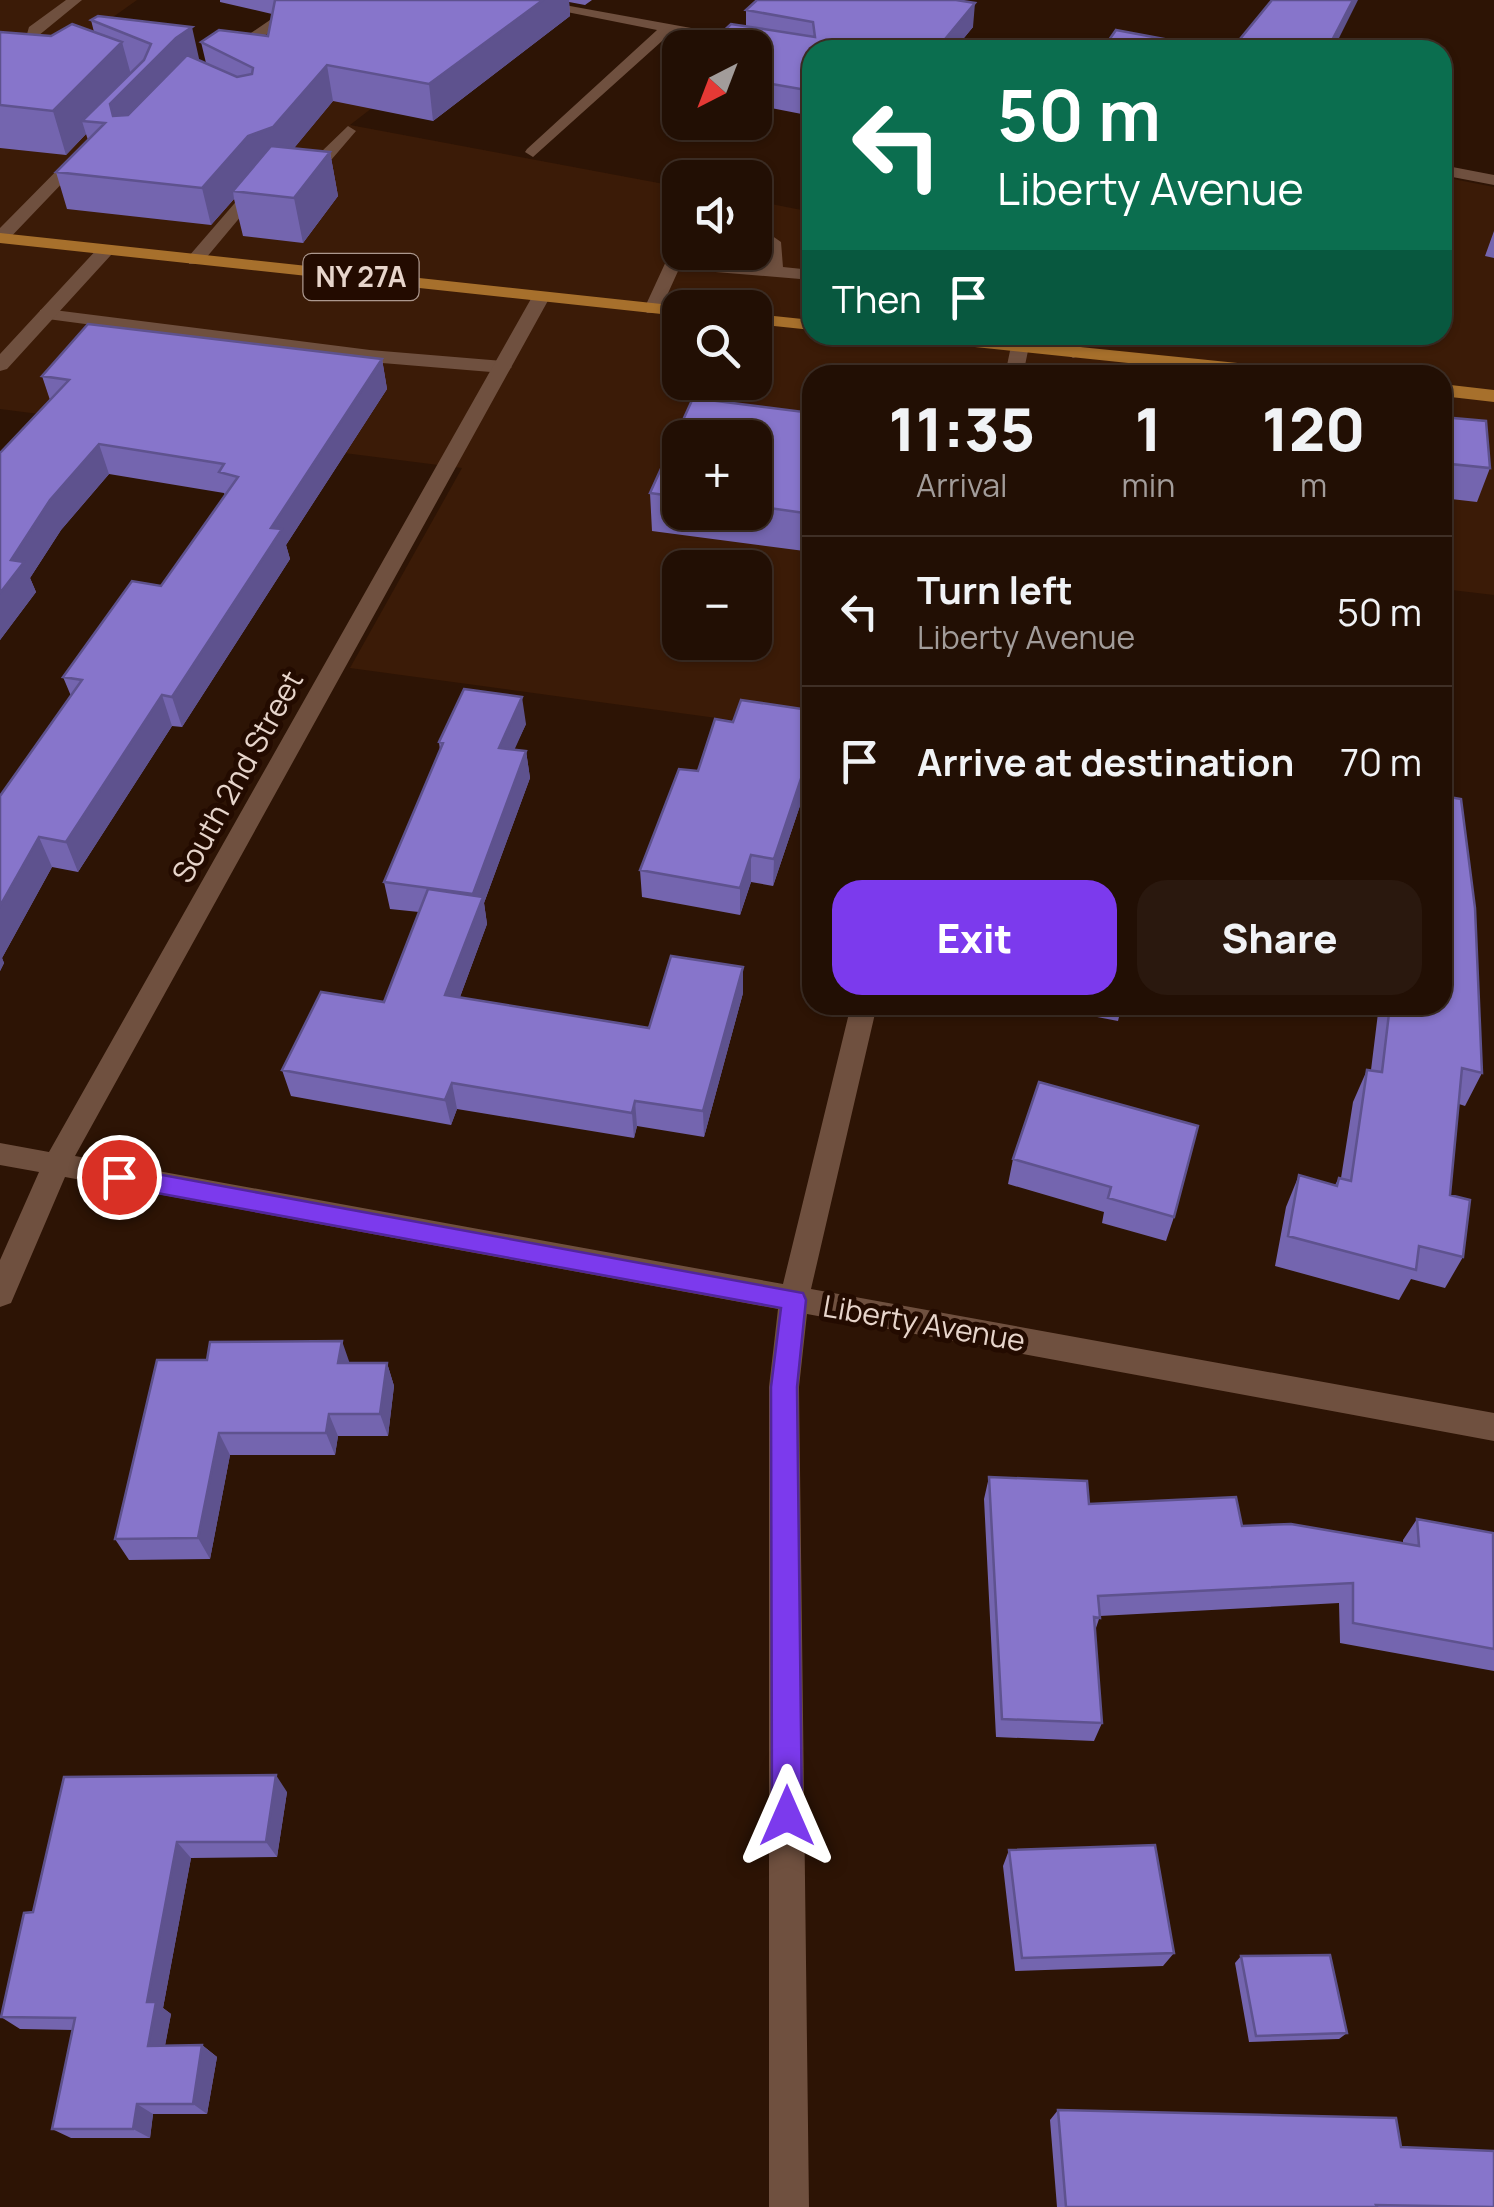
<!DOCTYPE html>
<html lang="en">
<head>
<meta charset="utf-8">
<style>
  body { margin:0; font-family:Manrope,sans-serif; background:#2a180e; color:#f1f3f6; height:100vh; display:flex; flex-direction:column; font-size:38px; white-space:nowrap }
  * { box-sizing:border-box; margin:0 }
  p { font-size:32px; color:#a29c9a }
  .icon { flex:none; width:55px; height:55px; fill:none; stroke:currentColor; stroke-width:2; stroke-linecap:round; stroke-linejoin:round }
  .map { position:relative; flex:1; overflow:hidden }
  .panel { position:absolute; left:802px; top:365px; width:650px; height:650px; display:flex; flex-direction:column; background:#220f04; border-radius:30px; box-shadow:0 2px 8px #0004,0 0 0 2px #3f2f26 }
  .panel>* { flex:none }
  .banner { position:absolute; left:802px; top:40px; width:650px; height:305px; border-radius:30px; box-shadow:0 2px 8px #0004,0 0 0 2px #3f2f26; background:#0b6e4f; color:#fff; overflow:hidden }
  .needle { width:65px; rotate:222deg }
  .controls { position:absolute; left:662px; top:30px; display:grid; gap:20px }
  .controls a { display:grid; place-items:center; width:110px; height:110px; border-radius:20px; background:#220f04; box-shadow:0 2px 8px #0004,0 0 0 2px #3f2f26; font-size:50px }
  .pin { position:absolute; display:grid; place-items:center; width:85px; height:85px; color:#fff; margin:-42px; border:5px solid #fff; border-radius:50%; box-shadow:0 2px 10px #0007 }
  .me { position:absolute; width:110px; margin:-55px; rotate:0deg; stroke-linejoin:round; filter:drop-shadow(0 0 8px #0008) }
  .turn { display:flex; align-items:center; gap:35px; height:210px; padding:0 30px; font-size:45px }
  .turn .icon { width:130px; height:130px; stroke-width:2.5 }
  .turn b { display:block; font-size:70px; line-height:85px }
  .then { display:flex; align-items:center; height:95px; padding:0 30px; background:#0003; gap:20px; font-size:38px }
  .eta { display:flex; justify-content:space-evenly; align-items:center; height:170px; text-align:center }
  .eta b { font-size:60px; font-weight:800; line-height:70px }
  .action { display:flex; gap:20px; margin-top:auto; padding:20px 30px }
  .action a { flex:1; height:115px; border-radius:30px; background:#7c3aed; color:#fff; font-size:40px; font-weight:800; line-height:115px; text-align:center }
  .action a+a { background:#2a180e; color:#f1f3f6 }
  ul { padding:0; list-style:none }
  li { display:flex; align-items:center; gap:30px; height:150px; padding:0 30px; border-top:2px solid #3f2f26 }
  li div { flex:1 }
  li b { display:block; font-size:38px }
  li em { font-style:normal }
  .map>svg:first-child { display:block }
</style>
</head>
<body>
<div class="map">
<svg width="1494" height="2207" viewBox="0 0 1494 2207">
  <rect width="100%" height="100%" fill="#2d1405"/>
  <path fill="#3b1b07" fill-rule="evenodd" d="M0 0H137L78 42 190 76 302 0 421 70 350 125 680 187V252H755V201L812 212V335H1442L1443 177 1494 187V595L1443 589 1442 375H812V731L350 668 462 468 0 409ZM680 308H755V382H680ZM680 438H755V512H680ZM680 568H755V642H680Z"/>
  <g fill="none" stroke-linecap="round" stroke-linejoin="round">
    <path fill="#6f503f" fill-rule="evenodd" d="M66 0H82L38 36 63 47V53H53L25 41 29 27Z
      M348 126 356 131 332 159 291 169V163L320 153Z
      M77 150 91 153 6 242 0 243V228Z
      M253 182 267 185 201 264H189V256Z
      M755 224 781 242 783 267 812 270V280L679 269 659 313H647L644 309 674 244 680 243V252H687L684 259 766 265 764 244 755 237Z
      M46 309 370 350 503 361 512 367 503 373 370 362 40 318V310Z
      M1067 335H1085L1079 356 1073 358 1064 352Z"/>
    <path fill="#6f503f" fill-rule="evenodd" d="M299 0H315L232 59H222V53Z
      M507 0H537L812 50V58L671 33 533 157 525 152 527 149 657 30Z
      M1442 165 1494 175V185L1442 175Z
      M105 246 114 251 111 255 7 369 0 371V354L99 247Z
      M541 292 550 297 75 1156 783 1284 851 1005H877L811 1289 1494 1413V1441L807 1314 799 1387 809 2207H769V1387L778 1309 65 1177 11 1303 0 1307V1260L39 1172 0 1165V1143L49 1152 532 297Z
      M1020 341 1029 346 1023 375H1005L1011 346Z"/>
    <path fill="#a7702c" fill-rule="evenodd" d="M0 233 680 306 687 308H680V316L0 243Z
      M755 314 812 320V330L755 324Z
      M899 335H961L1297 369 1306 375H1243L908 340Z
      M1442 384 1494 390V402L1442 396Z"/>
  </g>
  <path fill="#7465af" fill-rule="evenodd" d="M220 0H592L585 5 569 2 570 16 433 121 333 101 294 148 330 152 338 196 303 243 243 236 234 199 211 225 67 209 56 172 88 140 86 134 66 155 0 148V32L51 36 94 32 91 20 206 63 201 42 268 36 272 14 220 2Z
    M746 10 973 27 954 50H812V116L755 105V48L746 26Z
    M1494 231V258L1485 256Z
    M1362 335H1418L1415 344 1362 338Z
    M382 359 387 389 286 545 290 559 182 727 172 726 78 872 52 867 2 958 4 963 0 971V796L71 696 63 677 161 586 225 495 224 493 109 474 61 530 30 578 36 592 0 640V453L50 400 42 376Z
    M693 398 812 413V552L652 531 650 493ZM680 438H755V512H680Z
    M1442 417 1490 468 1477 502 1451 499 1442 524Z
    M809 710 808 728H812V770L773 886 751 882 740 915 642 897 640 870 698 771 733 722Z
    M526 724 514 749 526 751 530 778 484 903 487 924 460 997 649 1028 743 993 704 1137 637 1126 634 1138 457 1109 451 1125 291 1096 282 1070 384 1002 419 912 390 909 384 882 440 750 439 742Z
    M1449 797 1482 1073 1465 1106 1459 1104 1450 1195 1463 1257 1445 1288 1411 1279 1399 1300 1275 1266 1286 1207 1299 1175 1335 1185 1339 1178H1341L1353 1102 1367 1070H1371L1379 1005H1442Z
    M1051 1005H1122L1118 1021 1050 1008Z
    M1039 1082 1174 1217 1166 1241 1102 1223 1104 1212 1008 1184 1013 1159Z
    M157 1360 387 1363 394 1386 388 1436H338L335 1455H230L210 1559 129 1560 115 1539Z
    M989 1477 1089 1504 1242 1526 1403 1543V1540L1417 1519 1494 1559V1671L1340 1643 1339 1603 1100 1616 1095 1631 1102 1723 1094 1741 996 1737 984 1499Z
    M64 1777 287 1792 277 1857 191 1858 163 2008 171 2014 165 2045H202L217 2057 207 2114H153L150 2138H71L52 2129 73 2030 20 2029 1 2017 33 1912Z
    M1009 1850 1174 1953 1163 1966 1015 1971 1003 1866Z
    M1241 1956 1347 2033 1339 2039 1249 2042 1235 1963Z
    M1058 2110 1401 2147 1494 2207H1057L1050 2120Z"/>
  <path fill="#5e528e" d="M543 0H569L570 16 433 121 429 84Z
    M1353 0H1358L1333 50H1327Z
    M975 3 973 27 954 50H936Z
    M192 27 200 63 120 140 111 107 82 121 86 134 66 155 53 111 122 42 133 82 176 38Z
    M327 65 333 101 281 164 233 191 234 199 211 225 202 188 248 136Z
    M330 152 338 196 303 243 294 198Z
    M382 359 387 389 286 545 290 559 182 727 172 697 271 528Z
    M99 444 109 474 61 530 30 578 36 592 0 640V593L11 560 50 500Z
    M162 695 172 726 78 872 66 842Z
    M522 697 526 724 503 775 499 748Z
    M812 746V770L773 886 774 859Z
    M526 751 530 778 484 903 487 924 451 1021 445 995 476 914 473 894Z
    M39 837 52 867 2 958 4 963 0 971V906Z
    M751 855V882L740 915V888Z
    M743 967V993L704 1137 703 1111Z
    M452 1083 457 1109 451 1125 445 1100Z
    M635 1101 637 1126 634 1138 632 1113Z
    M342 1341 350 1364 338 1363Z
    M387 1363 394 1386 388 1436 380 1414Z
    M329 1414 338 1436 335 1455 326 1433Z
    M219 1433 230 1455 210 1559 198 1538Z
    M276 1775 287 1792 277 1857 266 1842Z
    M177 1842 191 1858 163 2008 171 2014 163 2057 148 2046 147 2002Z
    M202 2045 217 2057 207 2114 193 2104Z
    M137 2104 153 2114 150 2138 133 2129Z"/>
  <path fill="#8775cb" stroke="#5e528e" stroke-width="2.5" d="M275 0H543L429 84 327 65 273 127 248 136 202 188 56 172 105 123 82 121 144 60 151 44 91 20 98 16 192 27 176 38 110 104 113 116 128 115 187 55 237 77 252 74 253 68 201 42 219 30 268 36Z
    M757 0H956L975 3 936 50H812V91L755 81V48H705L731 24 815 37 813 22 746 10Z
    M1272 0H1353L1327 50H1231Z
    M72 24 122 42 53 111 0 105V32L51 36Z
    M1116 30 1201 46 1199 50H1102Z
    M271 146 330 152 294 198 233 191Z
    M88 324 382 359 271 528 282 529 172 697 162 695 66 842 39 837 0 906V796L82 680 63 677 132 581 161 586 238 477 219 472 224 464 99 444 50 500 11 560 24 562 0 593V453L69 380 42 376Z
    M693 398 812 413V514L755 506V438H680V497L650 493Z
    M1442 417 1486 421 1490 468 1450 464 1452 496 1442 495Z
    M464 689 522 697 499 748 526 751 473 894 384 882 443 743 439 742Z
    M741 700 809 710 804 727 812 728V746L774 859 751 855 740 888 640 870 679 769 698 771 715 719 733 722Z
    M1442 719 1449 797 1461 799 1475 908 1482 1073 1462 1068 1450 1195 1470 1200 1463 1257 1419 1246 1416 1270 1288 1236 1299 1175 1337 1186 1339 1178 1351 1181 1367 1070 1382 1072 1390 1005H1442Z
    M428 889 483 897 445 995 649 1028 671 956 743 967 703 1111 635 1101 632 1113 452 1083 445 1100 282 1070 321 992 384 1002Z
    M1039 1082 1198 1126 1174 1217 1108 1198 1111 1187 1013 1159Z
    M342 1341 338 1363H387L380 1414H329L326 1433H219L198 1538 115 1539 157 1360H207L210 1342Z
    M989 1477 1087 1481 1089 1504 1236 1497 1242 1526 1291 1524 1419 1546 1417 1519 1493 1533 1494 1649 1353 1623V1583L1098 1596 1100 1618 1094 1617 1102 1723 1002 1719Z
    M276 1775 266 1842H177L147 2002H156L148 2046 202 2045 193 2104H137L133 2129H52L75 2018 1 2017 24 1913 33 1912 64 1777Z
    M1155 1845 1174 1953 1022 1958 1009 1850Z
    M1330 1955 1347 2033 1256 2036 1241 1956Z
    M1058 2110 1396 2118 1401 2147 1494 2151V2207L1376 2205 1377 2207H1066Z"/>
  <path fill="#7c3aed" stroke="#51269a" stroke-width="2.5" d="M119 1167 803 1293 806 1300 797 1387 802 1816 797 1827 787 1831 776 1827 772 1816 771 1387 781 1308 119 1186 111 1184 108 1177 111 1170Z"/>
  <g text-anchor="middle" stroke-width="10" stroke-linejoin="round" paint-order="stroke">
    <rect fill="#230b00" stroke="#ac988e" stroke-width="2.5" x="303.5" y="254" width="115" height="46" rx="8"/>
    <g font-size="28" font-weight="bold" fill="#e7d5cb">
      <text x="361" y="287">NY 27A</text>
    </g>
    <g font-size="30" fill="#e7d5cb" stroke="#230b00">
      <text transform="translate(238 777) rotate(-61)" y="10">South 2nd Street</text>
      <text transform="translate(924 1324) rotate(10)" y="10">Liberty Avenue</text>
    </g>
  </g>
</svg>
<div class="controls">
<a><svg class="needle" viewBox="-14 -14 28 28"><path d="M0-13l5 13h-10z" fill="#e53935"/><path d="M0 13l5-13h-10z" fill="#a29c9a"/></svg></a>
<a><svg class="icon" aria-label="sound" viewBox="0 0 24 24"><path d="M4 9h4l5-4v14l-5-4H4zM17 9q2 3 0 6"/></svg></a>
<a><svg class="icon" aria-label="search" viewBox="0 0 24 24"><circle cx="10" cy="10" r="6"/><path d="M15 15l6 6"/></svg></a>
<a>+</a>
<a>−</a>
</div>
<div class="pin" style="left:119px;top:1177px;background:#d93025"><svg class="icon" aria-label="arrive" viewBox="0 0 24 24"><path d="M6 21V4h12l-3 4 3 4H6"/></svg></div>
<svg class="me" style="left:787px;top:1816px" viewBox="-20 -20 40 40"><path d="M0-17L14 15 0 8-14 15z" fill="#7c3aed" stroke="#fff" stroke-width="4"/></svg>
<div class="banner">
<div class="turn"><svg class="icon" aria-label="left" viewBox="0 0 24 24"><path d="M17 20v-9H6M10 6l-5 5 5 5"/></svg><div><b>50 m</b>Liberty Avenue</div></div>
<div class="then">Then<svg class="icon" aria-label="arrive" viewBox="0 0 24 24"><path d="M6 21V4h12l-3 4 3 4H6"/></svg></div>
</div>
<section class="panel">
<div class="eta">
<div><b>11:35</b><p>Arrival</p></div>
<div><b>1</b><p>min</p></div>
<div><b>120</b><p>m</p></div>
</div>
<ul>
<li><svg class="icon" aria-label="left" viewBox="0 0 24 24"><path d="M17 20v-9H6M10 6l-5 5 5 5"/></svg><div><b>Turn left</b><p>Liberty Avenue</p></div><em>50 m</em></li>
<li><svg class="icon" aria-label="arrive" viewBox="0 0 24 24"><path d="M6 21V4h12l-3 4 3 4H6"/></svg><div><b>Arrive at destination</b></div><em>70 m</em></li>
</ul>
<div class="action"><a>Exit</a><a>Share</a></div>
</section>
</div>
</body>
</html>
